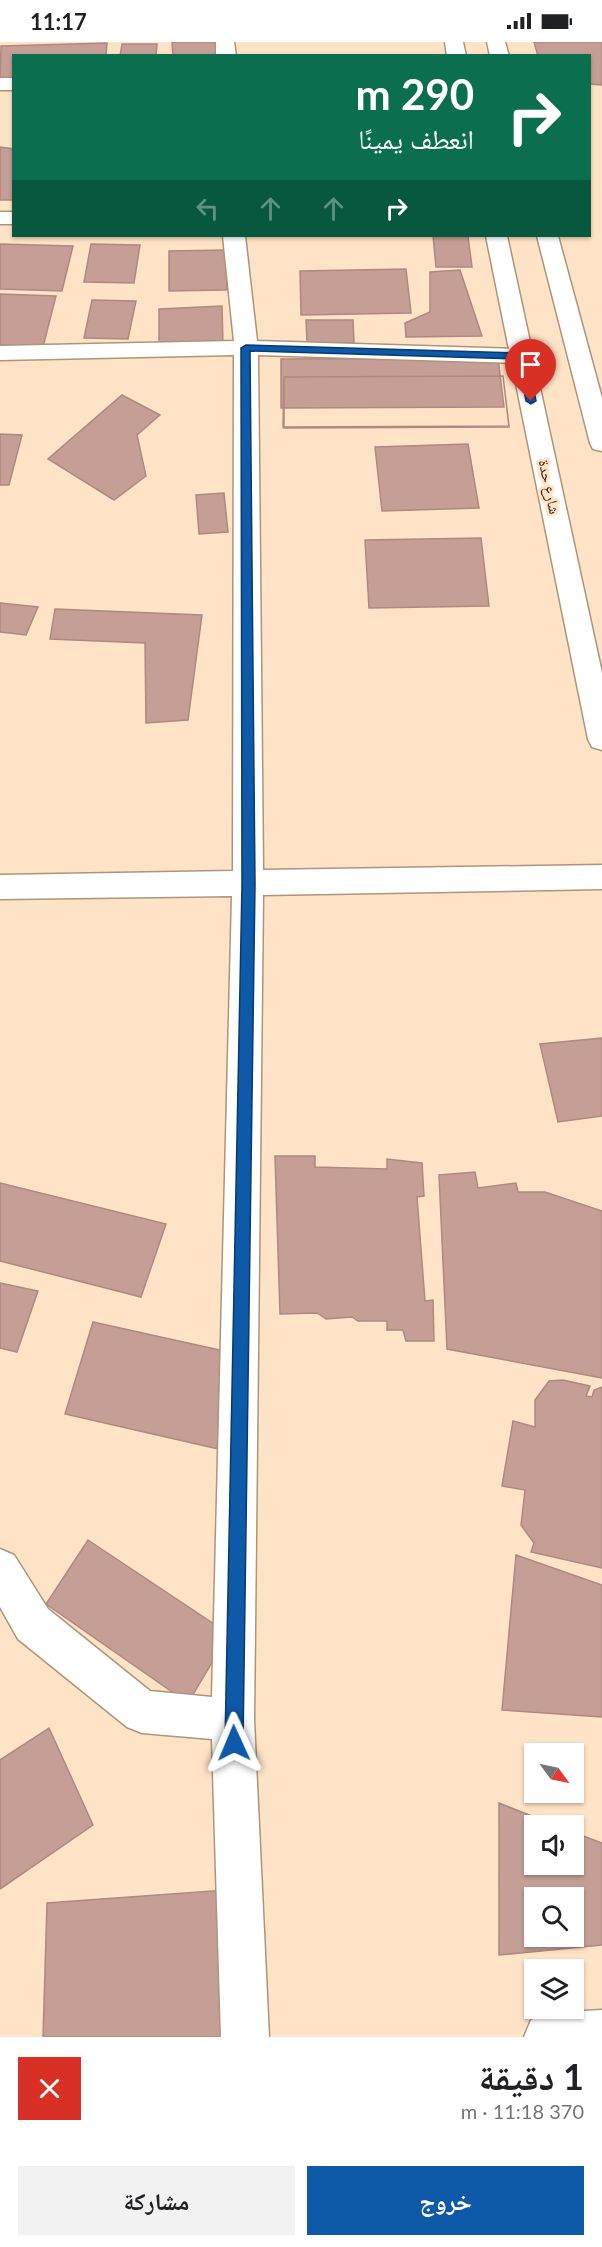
<!DOCTYPE html>
<html lang="ar">
<head>
<meta charset="utf-8">
<style>
  body { margin:0; font-family:Lato,"Noto Naskh Arabic",sans-serif; background:#f2f2f2; color:#202124; direction:rtl; height:100vh; display:flex; flex-direction:column; font-size:22px; white-space:nowrap }
  * { box-sizing:border-box; margin:0 }
  p { font-size:20px; color:#757577 }
  .icon { flex:none; width:33px; height:33px; fill:none; stroke:currentColor; stroke-width:2; stroke-linecap:round; stroke-linejoin:round }
  .map { position:relative; height:1995px; overflow:hidden; direction:ltr }
  .sheet { display:flex; flex-direction:column; background:#fff; flex:1 }
  .sheet>* { flex:none }
  .hud { position:absolute; left:12px; top:12px; width:579px; height:183px; border-radius:0px; box-shadow:0 2px 4px #0004; direction:rtl; background:#0b6e4f; color:#fff; overflow:hidden }
  .needle { width:39px; rotate:123deg }
  .controls { position:absolute; left:524px; top:1701px; display:grid; gap:12px }
  .controls a { display:grid; place-items:center; width:60px; height:60px; border-radius:0px; background:#fff; box-shadow:0 2px 4px #0004; font-size:30px }
  .pin { position:absolute; display:grid; place-items:center; width:51px; height:51px; color:#fff; margin:-62px -26px; border-radius:50% 50% 50% 0; rotate:-45deg; box-shadow:0 0 6px #0007 }
  .pin .icon { rotate:45deg }
  .me { position:absolute; width:66px; margin:-33px; rotate:359deg; stroke-linejoin:round; filter:drop-shadow(0 0 4px #0008) }
  .turn { display:flex; align-items:center; gap:21px; height:126px; padding:0 18px; font-size:27px }
  .turn .icon { width:78px; height:78px; stroke-width:2.5 }
  .turn b { display:block; font-size:42px; line-height:51px }
  .lanes { display:flex; align-items:center; height:57px; padding:0 18px; background:#0003; justify-content:center; gap:30px; direction:ltr }
  .lanes .off { opacity:.35 }
  .round { display:grid; place-items:center; flex:none; width:63px; height:63px; border-radius:0px; background:#f2f2f2 }
  .headline { display:flex; align-items:center; justify-content:space-between; height:102px; padding:0 18px }
  h1 { font-size:36px; font-weight:700; line-height:45px }
  .cta { display:flex; gap:12px; margin-top:auto; padding:12px 18px }
  .cta a { flex:1; height:69px; border-radius:0px; background:#0e59a8; color:#fff; font-size:24px; font-weight:700; line-height:69px; text-align:center }
  .cta a+a { background:#f2f2f2; color:#202124 }
  .status { display:flex; justify-content:space-between; align-items:center; height:42px; padding:0 30px; background:#fff; direction:ltr }
  .status svg { height:16px; fill:currentColor }
  .map>svg:first-child { display:block }
</style>
</head>
<body>
<div class="status"><b>11:17</b><svg viewBox="0 0 49 12"><path d="M0 12V9h3v3zM5 12V6h3v6zM10 12V3h3v9zM15 12V0h3v12zM26 1h20v11H26zM47 4h2v5h-2z"/></svg></div>
<div class="map">
<svg width="602" height="1995" viewBox="0 0 602 1995">
  <rect width="100%" height="100%" fill="#ffe3c6"/>
  <path fill="#c59f96" stroke="#af8980" stroke-width="1.5" fill-rule="evenodd" d="M172 0H216L218 14H173Z
    M534 0H602V43L590 42V14H538Z
    M107 1 106 14H14V41H0L1 4Z
    M122 2H157L156 14H120Z
    M0 105 14 107V158H0Z
    M433 194H468L472 225H436Z
    M0 202 73 204 62 249 0 247Z
    M91 202 140 203 134 241 84 240Z
    M226 208 227 248 169 249V209Z
    M406 227 411 271 301 273 300 229Z
    M460 228 482 294 406 295 405 281 430 270V230Z
    M0 252 56 254 43 305 0 303Z
    M92 258 136 259 128 297 84 296Z
    M222 264 223 302 159 304V267Z
    M306 278H353L354 301H307Z
    M498 316 504 365 281 366V317Z
    M503 334 509 385 284 386V335Z
    M503 334 509 384 283 385 284 335Z
    M122 353 160 373 137 393 146 434 114 458 48 417Z
    M0 392 22 393 9 443H0Z
    M468 402 479 466 382 469 375 405Z
    M224 451 228 490 199 492 196 453Z
    M481 496 489 564 369 566 365 498Z
    M0 561 38 565 26 593 0 590Z
    M55 567 202 573 188 678 146 681 145 601 50 597Z
    M602 996V1074L558 1080 540 1002Z
    M275 1114H315V1125L387 1127V1117L422 1121 424 1154 417 1155 425 1259 433 1258 434 1299H406L403 1288H387V1279H358L352 1275 326 1277 317 1271 280 1272Z
    M475 1130 478 1146 516 1141 518 1150H545L602 1169V1336L447 1307 439 1133Z
    M0 1141 166 1182 141 1255 0 1219Z
    M0 1241 38 1249 17 1310 0 1306Z
    M93 1280 247 1314 223 1408 65 1372Z
    M563 1338 590 1344 586 1354 592 1355 594 1348 602 1345V1526L531 1510 534 1501 521 1483 525 1448 502 1444 513 1379 535 1385V1358L549 1339Z
    M88 1498 229 1592 188 1661 46 1562Z
    M516 1513 602 1543V1675L502 1668Z
    M49 1686 93 1783 0 1847V1718Z
    M499 1761 557 1784H534V1822H573V1790L602 1801V1903L499 1913ZM534 1856H573V1894H534Z
    M226 1848 230 1995H43L47 1861Z"/>
  <g fill="none" stroke-linecap="round" stroke-linejoin="round">
    <g stroke="#ae9479" stroke-width="3">
      <path id="minor" d="M216 0H234L236 14H216Z
        M0 36H14V48H0Z
        M0 170H14V182H0Z
        M223 194H245L257 299 522 307 530 309 534 314 530 319 522 321 258 313 263 828 602 823V847L263 853 254 1678 269 1995H221L212 1697 142 1691 127 1685 18 1597 0 1565V1507L14 1513 48 1567 150 1649 212 1655 232 854 0 857V833L233 829 234 313 0 318V304L234 299Z
        M602 1968V1995H524L531 1978 548 1971Z"/>
    </g>
    <g stroke="#ae9479" stroke-width="3">
      <path id="major" d="M445 0H463L466 14H447Z
        M487 0H505L509 14H490Z
        M486 194H507L602 631V708L592 705 588 697Z
        M537 194H558L602 356V409L593 407 590 401Z"/>
    </g>
    <use href="#minor" fill="#fff" fill-rule="evenodd"/>
    <use href="#major" fill="#fff" fill-rule="evenodd"/>
  </g>
  <path fill="#0e59a8" stroke="#093a6d" stroke-width="1.5" d="M246 303 522 311 527 314 536 359 531 362 526 359 518 317 250 309 255 842 243 1701 240 1707 234 1710 228 1707 225 1701 242 842 241 306Z"/>
  <g text-anchor="middle" stroke-width="6" stroke-linejoin="round" paint-order="stroke">
    <g font-size="15" fill="#291f14" stroke="#ffe3c6">
      <text transform="translate(549 445) rotate(78)" y="5">شارع حدة</text>
    </g>
  </g>
</svg>
<div class="controls">
<a><svg class="needle" viewBox="-14 -14 28 28"><path d="M0-13l5 13h-10z" fill="#e53935"/><path d="M0 13l5-13h-10z" fill="#757577"/></svg></a>
<a><svg class="icon" aria-label="sound" viewBox="0 0 24 24"><path d="M4 9h4l5-4v14l-5-4H4zM17 9q2 3 0 6"/></svg></a>
<a><svg class="icon" aria-label="search" viewBox="0 0 24 24"><circle cx="10" cy="10" r="6"/><path d="M15 15l6 6"/></svg></a>
<a><svg class="icon" aria-label="layers" viewBox="0 0 24 24"><path d="M12 4l9 5-9 5-9-5zM3 14l9 5 9-5"/></svg></a>
</div>
<div class="pin" style="left:531px;top:359px;background:#d93025"><svg class="icon" aria-label="arrive" viewBox="0 0 24 24"><path d="M6 21V4h12l-3 4 3 4H6"/></svg></div>
<svg class="me" style="left:234px;top:1701px" viewBox="-20 -20 40 40"><path d="M0-17L14 15 0 8-14 15z" fill="#0e59a8" stroke="#fff" stroke-width="4"/></svg>
<div class="hud">
<div class="turn"><svg class="icon" aria-label="right" viewBox="0 0 24 24"><path d="M7 20v-9h11M14 6l5 5-5 5"/></svg><div><b>290 m</b>انعطف يمينًا</div></div>
<div class="lanes"><svg class="icon off" aria-label="left" viewBox="0 0 24 24"><path d="M17 20v-9H6M10 6l-5 5 5 5"/></svg><svg class="icon off" aria-label="ahead" viewBox="0 0 24 24"><path d="M12 20V5M6 11l6-6 6 6"/></svg><svg class="icon off" aria-label="ahead" viewBox="0 0 24 24"><path d="M12 20V5M6 11l6-6 6 6"/></svg><svg class="icon" aria-label="right" viewBox="0 0 24 24"><path d="M7 20v-9h11M14 6l5 5-5 5"/></svg></div>
</div>
</div>
<section class="sheet">
<div class="headline"><div><h1>1 دقيقة</h1><p>370 m · 11:18</p></div><a class="round" style="background:#d93025;color:#fff"><svg class="icon" aria-label="close" viewBox="0 0 24 24"><path d="M6 6l12 12M18 6L6 18"/></svg></a></div>
<div class="cta"><a>خروج</a><a>مشاركة</a></div>
</section>
</body>
</html>
